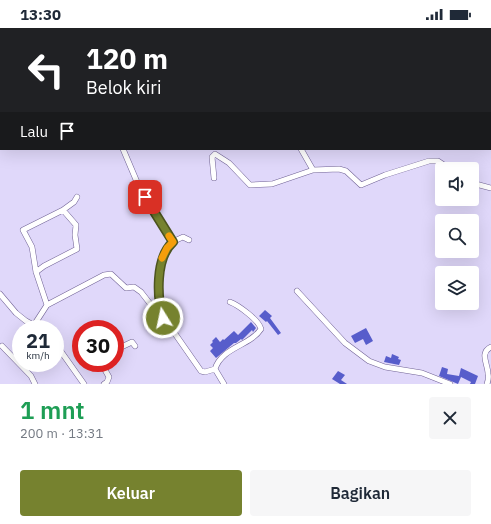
<!DOCTYPE html>
<html lang="id">
<head>
<meta charset="utf-8">
<style>
  body { margin:0; font-family:"IBM Plex Sans",sans-serif; background:#f6f6f7; color:#1f2937; height:100vh; display:flex; flex-direction:column; font-size:15px; white-space:nowrap }
  * { box-sizing:border-box; margin:0 }
  p { font-size:13px; color:#747a83 }
  .icon { flex:none; width:22px; height:22px; fill:none; stroke:currentColor; stroke-width:2; stroke-linecap:round; stroke-linejoin:round }
  .map { position:relative; height:356px; overflow:hidden }
  .side { display:flex; flex-direction:column; background:#fff; flex:1 }
  .side>* { flex:none }
  .banner { position:absolute; left:0px; top:0px; width:491px; height:122px; box-shadow:0 4px 16px #0002; background:#202124; color:#fff; overflow:hidden }
  .buttons { position:absolute; left:435px; top:134px; display:grid; gap:8px }
  .buttons a { display:grid; place-items:center; width:44px; height:44px; border-radius:4px; background:#fff; box-shadow:0 4px 16px #0002; font-size:20px }
  .speed { position:absolute; left:12px; top:292px; display:flex; gap:8px; font-size:20px; font-weight:700; text-align:center }
  .speed>* { display:grid; place-content:center; width:52px; height:52px; border-radius:50%; background:#fff; box-shadow:0 4px 16px #0002; line-height:1 }
  .speed small { font-size:10px; font-weight:400 }
  .speed .limit { border:6px solid #d22; background:#fff; color:#111 }
  .pin { position:absolute; display:grid; place-items:center; width:34px; height:34px; color:#fff; margin:-17px; border-radius:8px; box-shadow:0 2px 6px #0006 }
  .me { position:absolute; width:44px; margin:-22px; rotate:350deg; stroke-linejoin:round; filter:drop-shadow(0 0 3px #0008) }
  .turn { display:flex; align-items:center; gap:14px; height:84px; padding:0 20px; font-size:18px }
  .turn .icon { width:52px; height:52px; stroke-width:2.5 }
  .turn b { display:block; font-size:28px; line-height:34px }
  .then { display:flex; align-items:center; height:38px; padding:0 20px; background:#0003; gap:8px; font-size:15px }
  .round { display:grid; place-items:center; flex:none; width:42px; height:42px; border-radius:4px; background:#f6f6f7 }
  .overview { display:flex; align-items:center; justify-content:space-between; height:68px; padding:0 20px }
  h1 { font-size:24px; font-weight:600; line-height:30px; color:#1e9e55 }
  .cta { display:flex; gap:8px; margin-top:auto; padding:8px 20px }
  .cta a { flex:1; height:46px; border-radius:4px; background:#76822f; color:#fff; font-size:16px; font-weight:600; line-height:46px; text-align:center }
  .cta a+a { background:#f6f6f7; color:#1f2937 }
  .status { display:flex; justify-content:space-between; align-items:center; height:28px; padding:0 20px; background:#fff; direction:ltr }
  .status svg { height:11px; fill:currentColor }
  .map>svg:first-child { display:block }
</style>
</head>
<body>
<div class="status"><b>13:30</b><svg viewBox="0 0 49 12"><path d="M0 12V9h3v3zM5 12V6h3v6zM10 12V3h3v9zM15 12V0h3v12zM26 1h20v11H26zM47 4h2v5h-2z"/></svg></div>
<div class="map">
<svg width="491" height="356" viewBox="0 0 491 356">
  <rect width="100%" height="100%" fill="#e0d8fa"/>
  <path fill="#575dcb" d="M265 282 272 288 270 290 281 305 278 307 267 293 266 294 259 288Z
    M251 294 256 300 253 304 252 302 242 312 241 311 236 315H234L216 330 210 323 213 320 210 317 213 314 212 313 216 309 220 314 223 311 224 312 234 303 238 307Z
    M366 300 373 313 366 317 363 311 355 315 351 308Z
    M392 326 399 329 398 331 401 332 399 337 384 334 386 328 391 330Z
    M442 339 448 341 447 346 459 348 461 340 478 348 475 356H470L471 354 461 349 458 356 439 348Z
    M338 343 345 347 341 352 347 356H340L332 351Z"/>
  <g fill="none" stroke-linecap="round" stroke-linejoin="round">
    <g stroke="#716396" stroke-width="6">
      <path id="minor" d="M53 0V1
        M470 1V0
        M0 77H1
        M0 115 1 114
        M123 121 137 154 173 214
        M301 121 313 142
        M214 150 212 129 215 126 229 135 250 157 272 156 313 142 339 141 346 143 361 157 385 147 429 133H438L450 141
        M472 155 491 160
        M36 244 44 238 77 221 75 207 76 197 63 182 74 174 77 169
        M297 263 345 315 369 333 385 339 422 345 450 356
        M0 266 16 285 26 293 41 301
        M47 277 36 244 32 219 23 202 63 182
        M163 289C158 273 157 240 164 225 168 217 175 212 183 209L189 212
        M34 297 47 277 104 247 111 246 126 260 134 259 141 264 155 282 171 300 201 343 205 344 215 341 224 356
        M55 315 84 356
        M2 318 31 348 35 356
        M115 322 132 314 135 318
        M101 335 109 349 107 354 104 356
        M215 341C222 319 250 318 261 301 259 292 238 277 230 274
        M487 356C488 353 489 349 488 346 488 336 479 325 491 319"/>
    </g>
    <use href="#minor" stroke="#fff" stroke-width="5"/>
  </g>
  <g fill="none" stroke-linecap="round" stroke-linejoin="round">
    <g stroke="#4d541f" stroke-width="10">
      <path id="route" d="M145 169 173 214C155 230 157 270 163 290"/>
    </g>
    <use href="#route" stroke="#76822f" stroke-width="7"/>
    <path stroke="#f59e0b" stroke-width="7" d="M162 230 167 220 173 214 169 208"/>
  </g>
</svg>
<div class="buttons">
<a><svg class="icon" aria-label="sound" viewBox="0 0 24 24"><path d="M4 9h4l5-4v14l-5-4H4zM17 9q2 3 0 6"/></svg></a>
<a><svg class="icon" aria-label="search" viewBox="0 0 24 24"><circle cx="10" cy="10" r="6"/><path d="M15 15l6 6"/></svg></a>
<a><svg class="icon" aria-label="layers" viewBox="0 0 24 24"><path d="M12 4l9 5-9 5-9-5zM3 14l9 5 9-5"/></svg></a>
</div>
<div class="speed"><div>21<small>km/h</small></div><div class="limit">30</div></div>
<div class="pin" style="left:145px;top:169px;background:#d93025"><svg class="icon" aria-label="arrive" viewBox="0 0 24 24"><path d="M6 21V4h12l-3 4 3 4H6"/></svg></div>
<svg class="me" style="left:163px;top:290px" viewBox="-20 -20 40 40"><circle r="17" fill="#76822f" stroke="#fff" stroke-width="3"/><path d="M0-11L8 9 0 5-8 9z" fill="#fff"/></svg>
<div class="banner">
<div class="turn"><svg class="icon" aria-label="left" viewBox="0 0 24 24"><path d="M17 20v-9H6M10 6l-5 5 5 5"/></svg><div><b>120 m</b>Belok kiri</div></div>
<div class="then">Lalu<svg class="icon" aria-label="arrive" viewBox="0 0 24 24"><path d="M6 21V4h12l-3 4 3 4H6"/></svg></div>
</div>
</div>
<section class="side">
<div class="overview"><div><h1>1 mnt</h1><p>200 m · 13:31</p></div><a class="round"><svg class="icon" aria-label="close" viewBox="0 0 24 24"><path d="M6 6l12 12M18 6L6 18"/></svg></a></div>
<div class="cta"><a>Keluar</a><a>Bagikan</a></div>
</section>
</body>
</html>
